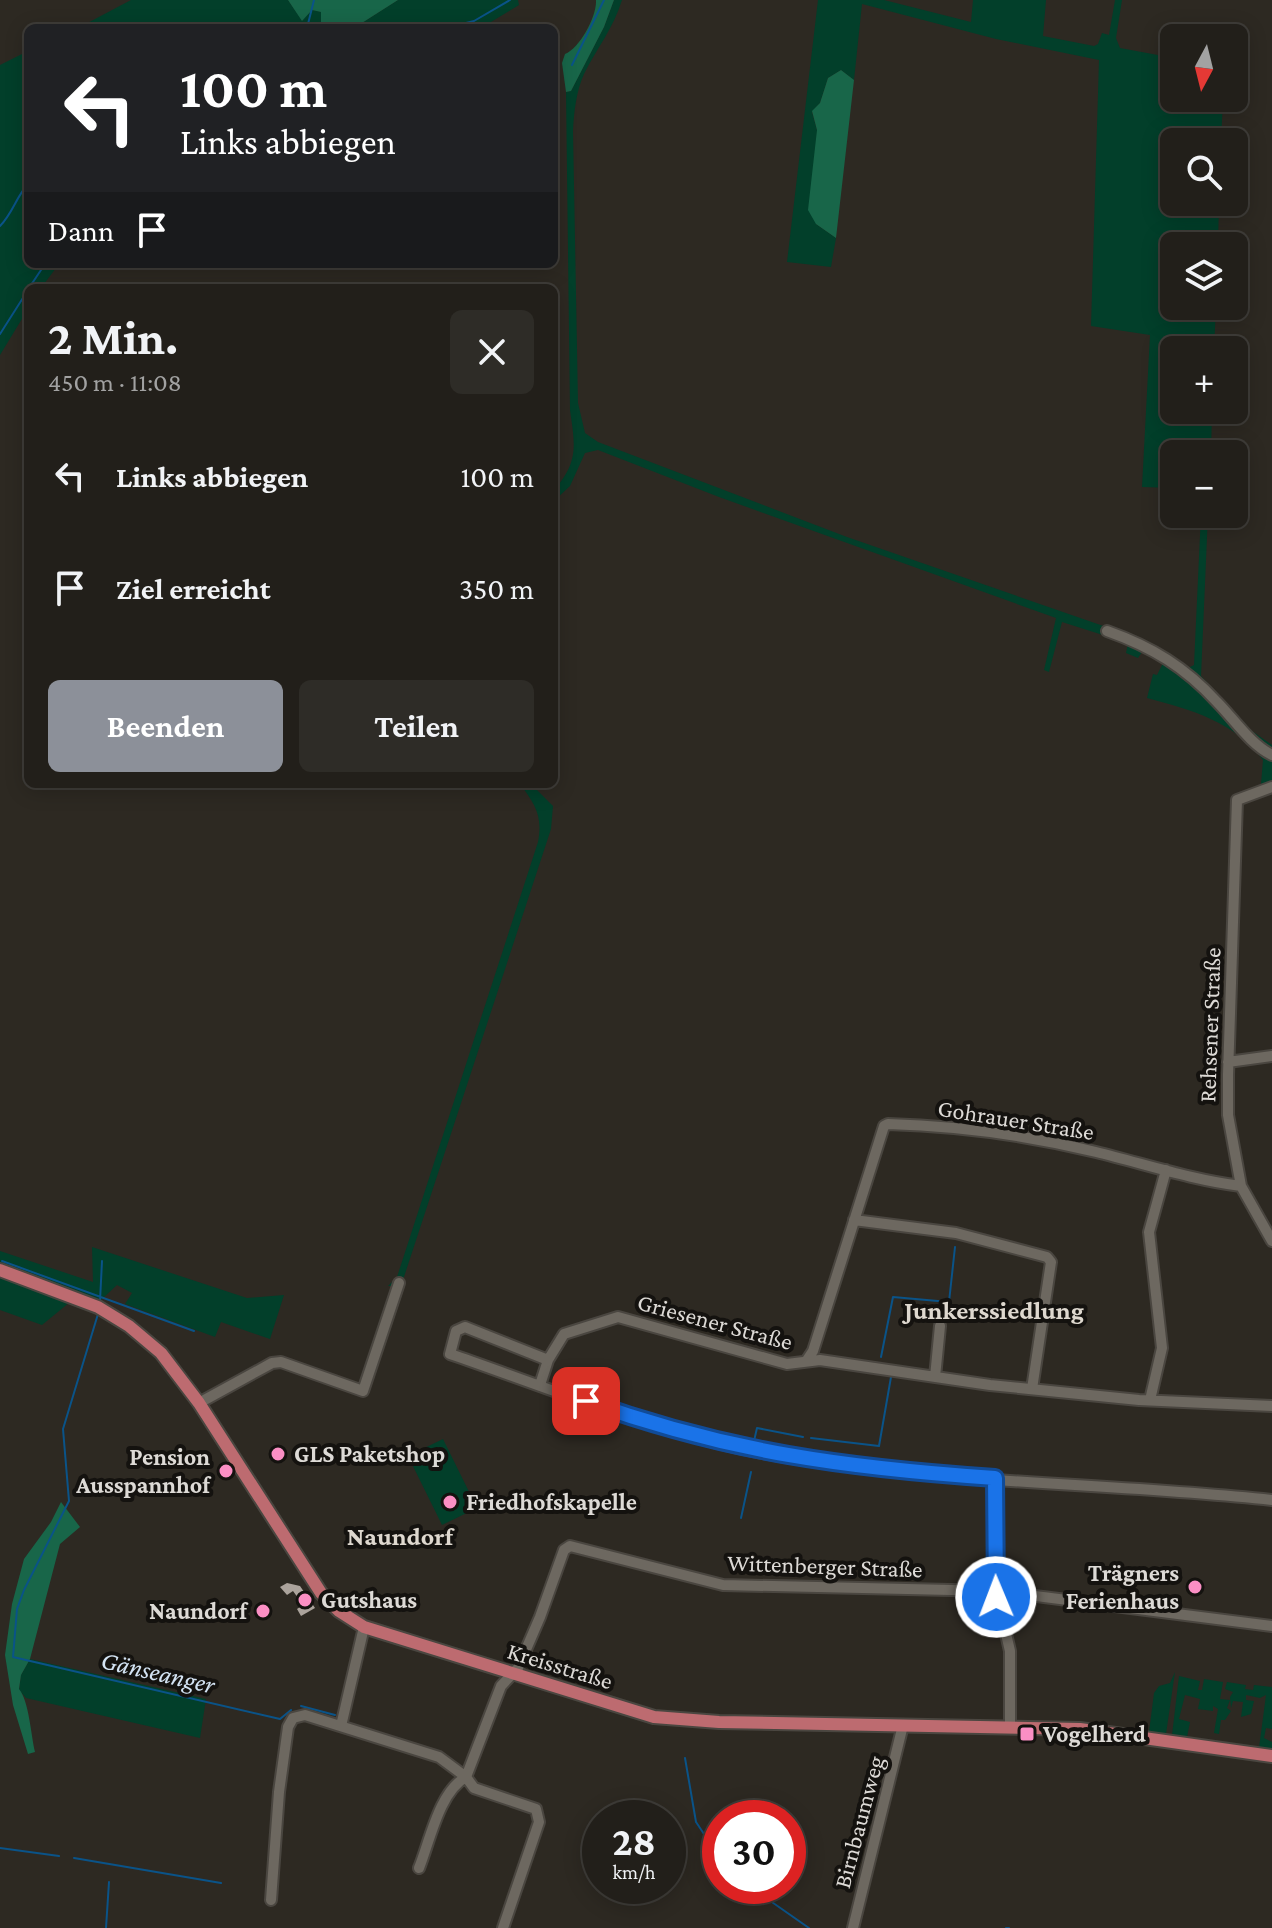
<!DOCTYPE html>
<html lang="de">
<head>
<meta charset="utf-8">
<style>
  body { margin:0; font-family:"Crimson Pro",serif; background:#2e2c27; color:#f1f3f6; height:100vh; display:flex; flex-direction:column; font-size:30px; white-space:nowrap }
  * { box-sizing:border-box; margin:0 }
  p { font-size:26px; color:#a2a2a2 }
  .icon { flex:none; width:44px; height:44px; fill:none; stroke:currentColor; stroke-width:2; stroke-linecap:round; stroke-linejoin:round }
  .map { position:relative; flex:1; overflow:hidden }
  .details { position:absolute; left:24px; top:284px; width:534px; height:504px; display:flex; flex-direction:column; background:#221f1a; border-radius:12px; box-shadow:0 4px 20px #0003,0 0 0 2px #3f3d39 }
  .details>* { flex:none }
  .hud { position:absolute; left:24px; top:24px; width:534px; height:244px; border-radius:12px; box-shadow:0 4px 20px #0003,0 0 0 2px #3f3d39; background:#202124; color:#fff; overflow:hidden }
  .needle { width:52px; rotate:187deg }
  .fabs { position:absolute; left:1160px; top:24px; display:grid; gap:16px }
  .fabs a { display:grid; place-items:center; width:88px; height:88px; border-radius:12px; background:#221f1a; box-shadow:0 4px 20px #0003,0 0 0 2px #3f3d39; font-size:40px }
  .speed { position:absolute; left:582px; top:1800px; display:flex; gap:16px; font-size:40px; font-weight:700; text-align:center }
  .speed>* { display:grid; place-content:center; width:104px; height:104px; border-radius:50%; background:#221f1a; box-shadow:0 4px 20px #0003,0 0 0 2px #3f3d39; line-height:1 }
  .speed small { font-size:20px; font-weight:400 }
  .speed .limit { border:12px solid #d22; background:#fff; color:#111 }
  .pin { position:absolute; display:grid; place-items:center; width:68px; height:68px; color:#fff; margin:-34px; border-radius:16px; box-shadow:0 4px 12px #0006 }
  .me { position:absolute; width:88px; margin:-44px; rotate:359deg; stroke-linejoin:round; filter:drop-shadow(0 0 6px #0008) }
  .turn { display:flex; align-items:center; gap:28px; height:168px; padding:0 24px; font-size:36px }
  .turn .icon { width:104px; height:104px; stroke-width:2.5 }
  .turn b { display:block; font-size:56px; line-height:68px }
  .then { display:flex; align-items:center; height:76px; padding:0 24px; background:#0003; gap:16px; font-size:30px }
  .round { display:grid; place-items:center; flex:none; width:84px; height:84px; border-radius:12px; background:#2e2c27 }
  .overview { display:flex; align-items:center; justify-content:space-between; height:136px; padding:0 24px }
  h1 { font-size:48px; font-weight:700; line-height:60px }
  .action { display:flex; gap:16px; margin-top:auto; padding:16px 24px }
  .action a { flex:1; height:92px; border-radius:12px; background:#8c9099; color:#fff; font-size:32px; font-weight:700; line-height:92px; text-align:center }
  .action a+a { background:#2e2c27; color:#f1f3f6 }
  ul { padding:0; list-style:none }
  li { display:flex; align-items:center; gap:24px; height:112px; padding:0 24px }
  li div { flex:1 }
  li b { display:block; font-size:30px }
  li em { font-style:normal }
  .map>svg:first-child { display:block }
</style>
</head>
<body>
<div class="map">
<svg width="1272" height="1928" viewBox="0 0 1272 1928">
  <rect width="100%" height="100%" fill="#2d2922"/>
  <path fill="#023f2a" d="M131 0H288L302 20 312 10 322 12 321 28H78Z
    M398 0H518L519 5 481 28H354Z
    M614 0H622C613 29 597 48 584 74 576 92 574 112 573 131L578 403 585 433 598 442 847 537 1138 638 1162 650 1188 668 1194 665 1201 514H1208L1201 676 1252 731 1272 745V782L1261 784 1263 760C1234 721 1191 710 1147 698L1153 674 1157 675 1163 663 1142 652 1138 658 1126 653 1128 643 1062 622 1049 672 1044 670 1056 618 719 497 598 450 585 453 570 486 554 501V490C579 462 575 445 570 410L566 92 571 91 604 27Z
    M818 0H884L971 22 973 0H1046L1043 36 1094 46 1098 44 1102 33 1109 35 1115 0H1122L1116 38 1120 48 1174 58V98H1223L1221 142H1174V202H1219L1218 246H1174V306H1216L1214 350H1174V410H1212L1211 454H1174V488L1142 487 1150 335 1091 326 1099 60 996 39 862 4 854 80 841 70 828 78 820 103 812 112 817 130 816 224 836 238 831 267 787 262Z
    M28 51V264H59L41 288H28V309L0 355V65Z
    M520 784H531L553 806 551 829 401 1286H388L397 1277 538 842C543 816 535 804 520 784Z
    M92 1247 247 1298 284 1295 270 1339 221 1322 215 1337 125 1304 132 1293 117 1285 100 1301 81 1293 42 1325 0 1310V1251L93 1282Z
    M443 1439 477 1508 442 1525 408 1456Z
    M30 1659 206 1699 200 1738 26 1698 19 1690 21 1675Z
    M1175 1672 1166 1734 1149 1732 1154 1693 1159 1686 1170 1683Z
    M1179 1676 1200 1681 1198 1690H1202L1204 1679 1223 1682 1220 1699 1230 1700 1227 1708 1231 1711 1225 1720H1221L1219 1734 1214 1733 1218 1709 1213 1706V1711L1198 1709 1200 1699 1185 1695 1179 1719 1190 1722 1187 1737 1172 1735Z
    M1227 1682 1246 1685 1245 1689 1253 1690 1254 1685 1272 1687V1729L1266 1728 1264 1738 1272 1742V1750L1259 1748 1266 1695 1260 1698 1246 1695V1700L1254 1701 1251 1714 1241 1717 1243 1702 1233 1701 1231 1708 1230 1697 1233 1692 1225 1689Z"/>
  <path fill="#186649" d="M288 0H398L354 28H321V12L312 10 302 21Z
    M596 0H614L604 27 571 91 566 92 562 63 565 54C580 48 597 16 596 0Z
    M841 70 854 80 836 238 816 224 808 210 817 130 812 111 820 103 828 78Z
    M61 1502 80 1527 60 1544 30 1659 21 1675 19 1689C29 1701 31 1735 35 1752L28 1754 13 1705 5 1655 12 1604 24 1559 51 1522Z"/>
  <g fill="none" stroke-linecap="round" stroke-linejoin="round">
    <path stroke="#0a5388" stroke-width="2" d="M307 28 314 0
      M446 28 474 21 510 0
      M572 65 604 0
      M0 226C13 213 16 197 28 184
      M29 288 45 264
      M0 334 28 290
      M2 1261 194 1331
      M100 1301 102 1261
      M98 1314 63 1429 69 1501 24 1590 17 1609 13 1657 280 1719 291 1710
      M881 1357 893 1297 949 1302 955 1247
      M811 1438 879 1446 891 1377
      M754 1441 757 1428 803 1437
      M741 1518 751 1472
      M301 1706 335 1715
      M685 1758 696 1822 720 1858
      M0 1848 59 1856
      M74 1858 221 1883
      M749 1886 809 1928
      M106 1928 109 1882
      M1006 1928H1009"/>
  </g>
  <path fill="#aba39c" d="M287 1583 300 1586 315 1608 301 1616 297 1609 303 1605 293 1591 287 1595 280 1587Z"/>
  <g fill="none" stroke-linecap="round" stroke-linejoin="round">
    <g stroke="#4a4640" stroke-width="14">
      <path id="minor" d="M1107 631C1152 647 1185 667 1217 702 1234 719 1250 744 1272 755
        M1272 787 1237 800 1228 1075V1115L1241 1186 1272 1241
        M1228 1062 1272 1056
        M854 1220 956 1233 1047 1257 1051 1262 1032 1389
        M548 1360 564 1334 618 1317 787 1364 820 1360 990 1385 1139 1400 1272 1406
        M807 1360 813 1351 884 1126 888 1124C958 1126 1027 1135 1096 1152 1145 1164 1192 1180 1241 1186
        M935 1377 940 1326
        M540 1385 548 1360 465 1327 456 1331 450 1354 456 1356C557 1391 658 1433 763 1453 930 1484 1103 1482 1272 1500
        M1150 1400 1162 1348 1149 1232 1166 1170
        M199 1403 272 1363 281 1362 363 1391 399 1283
        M995 1478 996 1591 1010 1651V1727
        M341 1726 364 1627
        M419 1868C430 1841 439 1792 466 1777L501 1686 518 1668 540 1617 564 1550 570 1546 723 1585 996 1591 1272 1626
        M271 1900 279 1792 288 1727 293 1718 305 1715 439 1757 466 1777 474 1788 536 1809 539 1822 503 1928
        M853 1928 903 1725"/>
    </g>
    <g stroke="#4a4640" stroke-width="16">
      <path id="major" d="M0 1270 98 1307 129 1326 161 1353 199 1403 321 1593 339 1611 364 1627 654 1717 719 1722 1080 1729 1272 1756"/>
    </g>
    <use href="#minor" stroke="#6d6860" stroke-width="10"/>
    <use href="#major" stroke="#bd6b70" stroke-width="12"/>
  </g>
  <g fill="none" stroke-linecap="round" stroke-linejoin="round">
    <g stroke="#114b97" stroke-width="20">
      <path id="route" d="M586 1401C727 1452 847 1468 995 1478L996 1597"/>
    </g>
    <use href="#route" stroke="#1a73e8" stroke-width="14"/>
  </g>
  <g fill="#fb8fc4" stroke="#14120f" stroke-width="3">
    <circle cx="278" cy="1454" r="8"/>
    <circle cx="226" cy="1471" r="8"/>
    <circle cx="450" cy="1502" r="8"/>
    <circle cx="1195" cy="1587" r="8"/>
    <circle cx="305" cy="1600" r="8"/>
    <circle cx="263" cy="1611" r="8"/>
    <rect x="1019" y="1726" width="16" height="16" rx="4"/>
  </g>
  <g text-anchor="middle" stroke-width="8" stroke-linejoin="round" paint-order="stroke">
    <g font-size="24" fill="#dddad6" stroke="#14120f">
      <text transform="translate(1210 1025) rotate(-88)" y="8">Rehsener Straße</text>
      <text transform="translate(1016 1120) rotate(9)" y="8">Gohrauer Straße</text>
      <text transform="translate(715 1322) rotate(15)" y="8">Griesener Straße</text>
      <text transform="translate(825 1566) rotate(2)" y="8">Wittenberger Straße</text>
      <text transform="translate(560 1666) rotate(17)" y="8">Kreisstraße</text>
      <text transform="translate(859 1822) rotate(-75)" y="8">Birnbaumweg</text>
    </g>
    <g font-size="24" font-weight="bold" fill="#dddad6" stroke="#14120f" text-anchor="start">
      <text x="294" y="1462">GLS Paketshop</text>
      <text x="210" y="1465" text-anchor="end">Pension<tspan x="210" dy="28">Ausspannhof</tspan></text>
      <text x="466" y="1510">Friedhofskapelle</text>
      <text x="1179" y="1581" text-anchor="end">Trägners<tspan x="1179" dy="28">Ferienhaus</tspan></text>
      <text x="321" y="1608">Gutshaus</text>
      <text x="247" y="1619" text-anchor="end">Naundorf</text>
      <text x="1043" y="1742">Vogelherd</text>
    </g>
    <g font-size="26" font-weight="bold" fill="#ded8cf" stroke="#14120f">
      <text x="994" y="1319">Junkerssiedlung</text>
      <text x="400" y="1545">Naundorf</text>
    </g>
    <g font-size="26" font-style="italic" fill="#d3e3f3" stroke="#14120f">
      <text transform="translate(158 1672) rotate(13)" y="9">Gänseanger</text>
    </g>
  </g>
</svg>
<div class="fabs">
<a><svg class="needle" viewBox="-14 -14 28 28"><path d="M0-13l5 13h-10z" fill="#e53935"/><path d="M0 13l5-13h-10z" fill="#a2a2a2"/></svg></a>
<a><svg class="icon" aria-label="search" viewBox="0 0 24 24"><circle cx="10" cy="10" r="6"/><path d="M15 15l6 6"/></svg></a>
<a><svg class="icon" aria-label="layers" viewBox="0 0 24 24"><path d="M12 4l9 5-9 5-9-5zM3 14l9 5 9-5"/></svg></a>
<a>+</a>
<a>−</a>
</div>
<div class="speed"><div>28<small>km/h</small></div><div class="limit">30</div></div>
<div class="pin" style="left:586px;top:1401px;background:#d93025"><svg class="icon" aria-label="arrive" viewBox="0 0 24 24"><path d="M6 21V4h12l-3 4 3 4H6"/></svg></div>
<svg class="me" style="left:996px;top:1597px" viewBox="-20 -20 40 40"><circle r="17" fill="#1a73e8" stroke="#fff" stroke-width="3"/><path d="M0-11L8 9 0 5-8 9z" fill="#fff"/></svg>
<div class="hud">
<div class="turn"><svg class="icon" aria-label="left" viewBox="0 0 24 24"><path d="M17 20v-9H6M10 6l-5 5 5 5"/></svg><div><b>100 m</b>Links abbiegen</div></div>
<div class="then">Dann<svg class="icon" aria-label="arrive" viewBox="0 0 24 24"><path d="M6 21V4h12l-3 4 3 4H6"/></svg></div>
</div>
<section class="details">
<div class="overview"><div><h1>2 Min.</h1><p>450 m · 11:08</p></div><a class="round"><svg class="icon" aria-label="close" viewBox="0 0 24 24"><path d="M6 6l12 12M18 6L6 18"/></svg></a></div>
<ul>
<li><svg class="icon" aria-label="left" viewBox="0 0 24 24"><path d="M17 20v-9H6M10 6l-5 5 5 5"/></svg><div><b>Links abbiegen</b></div><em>100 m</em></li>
<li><svg class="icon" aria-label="arrive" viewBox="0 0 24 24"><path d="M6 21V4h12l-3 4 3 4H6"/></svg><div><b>Ziel erreicht</b></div><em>350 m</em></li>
</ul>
<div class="action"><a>Beenden</a><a>Teilen</a></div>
</section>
</div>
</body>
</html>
